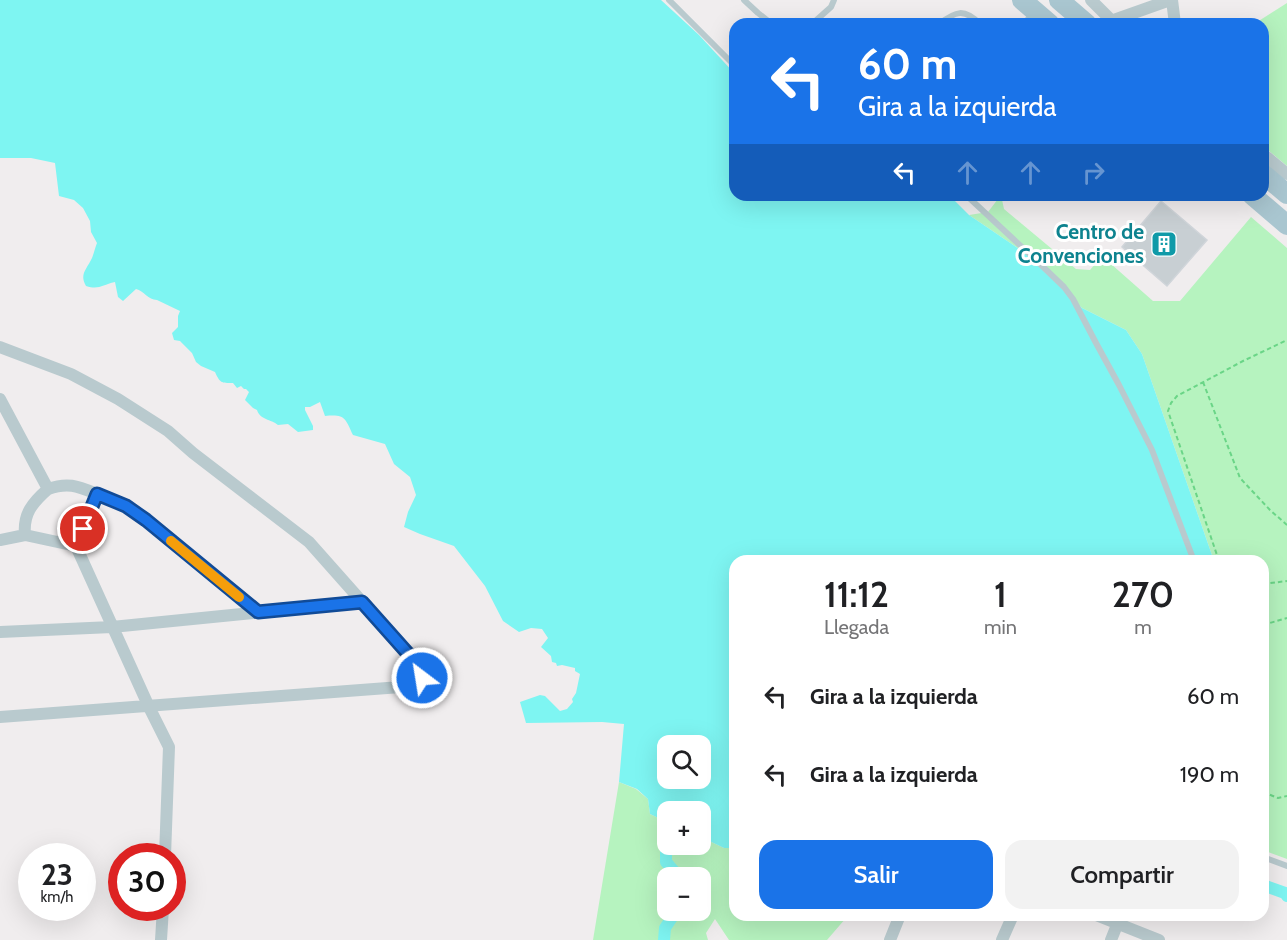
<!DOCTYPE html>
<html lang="es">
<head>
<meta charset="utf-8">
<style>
  body { margin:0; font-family:Cabin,sans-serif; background:#f2f2f2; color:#202124; height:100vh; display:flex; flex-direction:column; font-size:22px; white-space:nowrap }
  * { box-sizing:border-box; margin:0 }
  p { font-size:20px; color:#757577 }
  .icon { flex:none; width:33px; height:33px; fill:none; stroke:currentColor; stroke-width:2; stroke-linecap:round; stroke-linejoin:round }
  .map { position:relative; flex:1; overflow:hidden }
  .drawer { position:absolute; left:729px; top:555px; width:540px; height:366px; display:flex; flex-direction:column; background:#fff; border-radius:18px; box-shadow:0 6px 24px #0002 }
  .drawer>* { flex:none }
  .hud { position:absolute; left:729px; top:18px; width:540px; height:183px; border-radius:18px; box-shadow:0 6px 24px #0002; background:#1a73e8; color:#fff; overflow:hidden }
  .fabs { position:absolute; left:657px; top:735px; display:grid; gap:12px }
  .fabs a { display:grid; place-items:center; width:54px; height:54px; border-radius:12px; background:#fff; box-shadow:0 6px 24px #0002; font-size:30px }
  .speed { position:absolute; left:18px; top:843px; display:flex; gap:12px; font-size:30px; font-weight:700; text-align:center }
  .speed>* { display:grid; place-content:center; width:78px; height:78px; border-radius:50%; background:#fff; box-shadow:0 6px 24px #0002; line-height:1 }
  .speed small { font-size:15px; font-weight:400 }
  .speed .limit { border:9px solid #d22; background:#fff; color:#111 }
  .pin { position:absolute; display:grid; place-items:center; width:51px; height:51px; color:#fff; margin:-26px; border:3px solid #fff; border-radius:50%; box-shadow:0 2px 6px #0007 }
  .me { position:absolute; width:66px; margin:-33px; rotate:329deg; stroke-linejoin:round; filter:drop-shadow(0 0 4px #0008) }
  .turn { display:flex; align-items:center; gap:21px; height:126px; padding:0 30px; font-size:27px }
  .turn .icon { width:78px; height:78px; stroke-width:2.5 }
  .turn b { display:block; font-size:42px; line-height:51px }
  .lanes { display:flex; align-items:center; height:57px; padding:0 30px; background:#0003; justify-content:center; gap:30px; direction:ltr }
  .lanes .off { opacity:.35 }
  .eta { display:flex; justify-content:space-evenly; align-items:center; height:102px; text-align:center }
  .eta b { font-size:36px; font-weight:600; line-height:42px }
  .button { display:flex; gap:12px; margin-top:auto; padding:12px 30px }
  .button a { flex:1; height:69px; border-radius:18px; background:#1a73e8; color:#fff; font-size:24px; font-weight:600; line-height:69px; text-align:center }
  .button a+a { background:#f2f2f2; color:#202124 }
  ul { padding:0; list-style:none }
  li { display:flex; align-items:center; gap:18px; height:78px; padding:0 30px }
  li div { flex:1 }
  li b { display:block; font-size:22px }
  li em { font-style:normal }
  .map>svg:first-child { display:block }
</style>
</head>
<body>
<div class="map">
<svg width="1287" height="940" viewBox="0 0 1287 940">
  <rect width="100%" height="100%" fill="#f0edee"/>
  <path fill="#b6f3bf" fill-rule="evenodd" d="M1287 3V166L1263 146V24H1254Z
    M1001 195 1004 209 1076 269 1090 270 1102 256 1153 301H1180L1251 217 1287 248V859L1263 850V561H1214L1142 354 1126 330 1082 308 1025 253 969 215 988 212Z
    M619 782 636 789 648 799 650 814 667 822 668 844H700L701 837 724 848H735V915H846V918L827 940H729L715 919 706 933 708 940H593ZM668 878H700V910H668Z"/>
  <path fill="#7ef5f2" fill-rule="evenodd" d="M0 0H661L699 35 735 74V195H949L969 215 1025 253 1082 308 1126 330 1142 354 1214 561H999L997 560 989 561H735V848H724L701 837 700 812H668L667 822 650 814 648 799 637 789 619 782 624 724 602 722 526 723 520 702 540 695 545 696 560 711 567 709 573 702 572 699 576 693 580 674 575 671V668L562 665 557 666 556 663 552 662 551 656 541 647 548 638 542 629 531 628 519 632 503 621 485 586 454 546 420 534 404 527 408 512 416 495 410 477 394 464 385 444 353 435C345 418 345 414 325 416L320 402 310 407H305V410L313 426V430L298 432 288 424 278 425C271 419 260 420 257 410L253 408 245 400 249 392 246 389H244L241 386 237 388 233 383C221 383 220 383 215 372L201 366 196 362 192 353 180 341 174 340 172 333 178 327V316L180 311 157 300C148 300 144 291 136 289L123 301 118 297 115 282C102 285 99 290 86 286 79 274 87 269 92 258 94 253 95 248 97 243L91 232 90 221 83 208 74 200 59 196 55 163 31 158H0ZM668 746H700V778H668Z"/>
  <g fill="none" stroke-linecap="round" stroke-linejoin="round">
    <path stroke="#7ef5f2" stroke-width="12" d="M668 842 666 844V862L680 878
      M1263 885 1285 893 1287 896
      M664 940 665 928 677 910"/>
  </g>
  <path fill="#c8cfd3" stroke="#d0d5da" stroke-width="1.5" d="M1161 201 1207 240 1167 286 1122 247Z"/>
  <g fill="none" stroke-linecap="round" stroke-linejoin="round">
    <path stroke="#6ad587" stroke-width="2" stroke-dasharray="4.5 3" stroke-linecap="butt" d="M1203 382 1240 478 1270 510 1287 525
      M1219 561 1168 411 1171 403 1177 396 1243 361 1287 340
      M1263 584 1287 581
      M1263 625 1287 618
      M1263 792 1278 798 1287 796"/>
    <path stroke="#b9cace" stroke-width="6" d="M669 0 735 66
      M744 0 758 13 772 24
      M812 24 831 7 834 0
      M939 24C956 11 964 8 980 24
      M1024 24 1032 14
      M966 195 1037 261 1064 287 1073 299 1096 343 1119 385 1152 450 1194 561
      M1263 857 1287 866"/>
    <path stroke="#b9cace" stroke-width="12" d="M1091 0 1115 24
      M1172 0 1175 24
      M1111 21 1170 0
      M1263 154 1287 174
      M0 347 71 374 118 399 168 431 193 453 309 542 419 666 422 678 414 686 0 717
      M0 399 48 489C68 482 77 486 97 494L76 546 149 707 169 747 165 856
      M97 494 126 506 146 521 258 613
      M25 535C23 514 32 503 48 489
      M0 540 25 535 76 546
      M0 632 112 627 362 602
      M1096 915 1159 940
      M161 940 163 908
      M890 940 900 915
      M1002 940 1013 915
      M1111 940 1117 925"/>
    <path stroke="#a9c6d0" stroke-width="20" d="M1022 0 1050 24
      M1059 0 1087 24
      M1263 174 1287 194
      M1252 195 1287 225"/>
  </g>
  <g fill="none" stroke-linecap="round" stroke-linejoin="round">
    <g stroke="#114b97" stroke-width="15">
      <path id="route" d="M83 529 97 494 126 506 146 520 258 612 362 602 419 666 422 678"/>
    </g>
    <use href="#route" stroke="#1a73e8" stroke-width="10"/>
    <path stroke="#f59e0b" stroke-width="10" d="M171 541 239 597"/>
  </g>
  <defs>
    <g id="building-square" transform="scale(1.35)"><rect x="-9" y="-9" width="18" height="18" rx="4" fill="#0f9aa8" stroke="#fff"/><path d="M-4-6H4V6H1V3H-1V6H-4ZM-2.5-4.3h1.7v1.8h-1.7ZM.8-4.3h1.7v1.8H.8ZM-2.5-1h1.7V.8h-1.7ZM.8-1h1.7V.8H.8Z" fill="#fff"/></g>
  </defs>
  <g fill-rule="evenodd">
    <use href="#building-square" x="1164" y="244"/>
  </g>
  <g text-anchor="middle" stroke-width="6" stroke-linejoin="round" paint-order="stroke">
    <g font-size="21" font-weight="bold" fill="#0d838f" stroke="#fff" text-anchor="end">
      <text x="1144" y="239">Centro de<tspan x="1144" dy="24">Convenciones</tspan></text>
    </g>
  </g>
</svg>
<div class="fabs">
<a><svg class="icon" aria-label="search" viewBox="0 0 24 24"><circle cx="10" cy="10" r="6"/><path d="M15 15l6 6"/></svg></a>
<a>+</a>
<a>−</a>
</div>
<div class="speed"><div>23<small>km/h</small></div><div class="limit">30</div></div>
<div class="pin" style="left:83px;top:529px;background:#d93025"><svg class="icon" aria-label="arrive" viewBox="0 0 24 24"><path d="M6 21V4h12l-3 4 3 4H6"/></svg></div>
<svg class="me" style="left:422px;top:678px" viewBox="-20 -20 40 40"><circle r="17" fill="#1a73e8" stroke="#fff" stroke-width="3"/><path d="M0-11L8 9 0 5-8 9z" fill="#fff"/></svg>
<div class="hud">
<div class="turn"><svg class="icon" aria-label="left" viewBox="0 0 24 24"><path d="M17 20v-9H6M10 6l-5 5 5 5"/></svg><div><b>60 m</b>Gira a la izquierda</div></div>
<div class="lanes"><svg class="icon" aria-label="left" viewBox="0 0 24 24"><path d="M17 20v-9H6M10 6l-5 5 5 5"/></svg><svg class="icon off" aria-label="ahead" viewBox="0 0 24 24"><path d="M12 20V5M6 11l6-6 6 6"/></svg><svg class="icon off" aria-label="ahead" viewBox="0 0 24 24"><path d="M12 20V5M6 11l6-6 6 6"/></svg><svg class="icon off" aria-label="right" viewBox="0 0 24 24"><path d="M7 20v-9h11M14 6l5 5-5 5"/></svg></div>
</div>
<section class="drawer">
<div class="eta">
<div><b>11:12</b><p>Llegada</p></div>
<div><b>1</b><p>min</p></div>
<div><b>270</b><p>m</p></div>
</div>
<ul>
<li><svg class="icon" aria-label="left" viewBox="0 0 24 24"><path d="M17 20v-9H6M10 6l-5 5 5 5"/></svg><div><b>Gira a la izquierda</b></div><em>60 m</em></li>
<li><svg class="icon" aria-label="left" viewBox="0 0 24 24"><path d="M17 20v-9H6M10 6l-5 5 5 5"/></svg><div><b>Gira a la izquierda</b></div><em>190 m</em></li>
</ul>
<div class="button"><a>Salir</a><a>Compartir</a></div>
</section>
</div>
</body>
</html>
